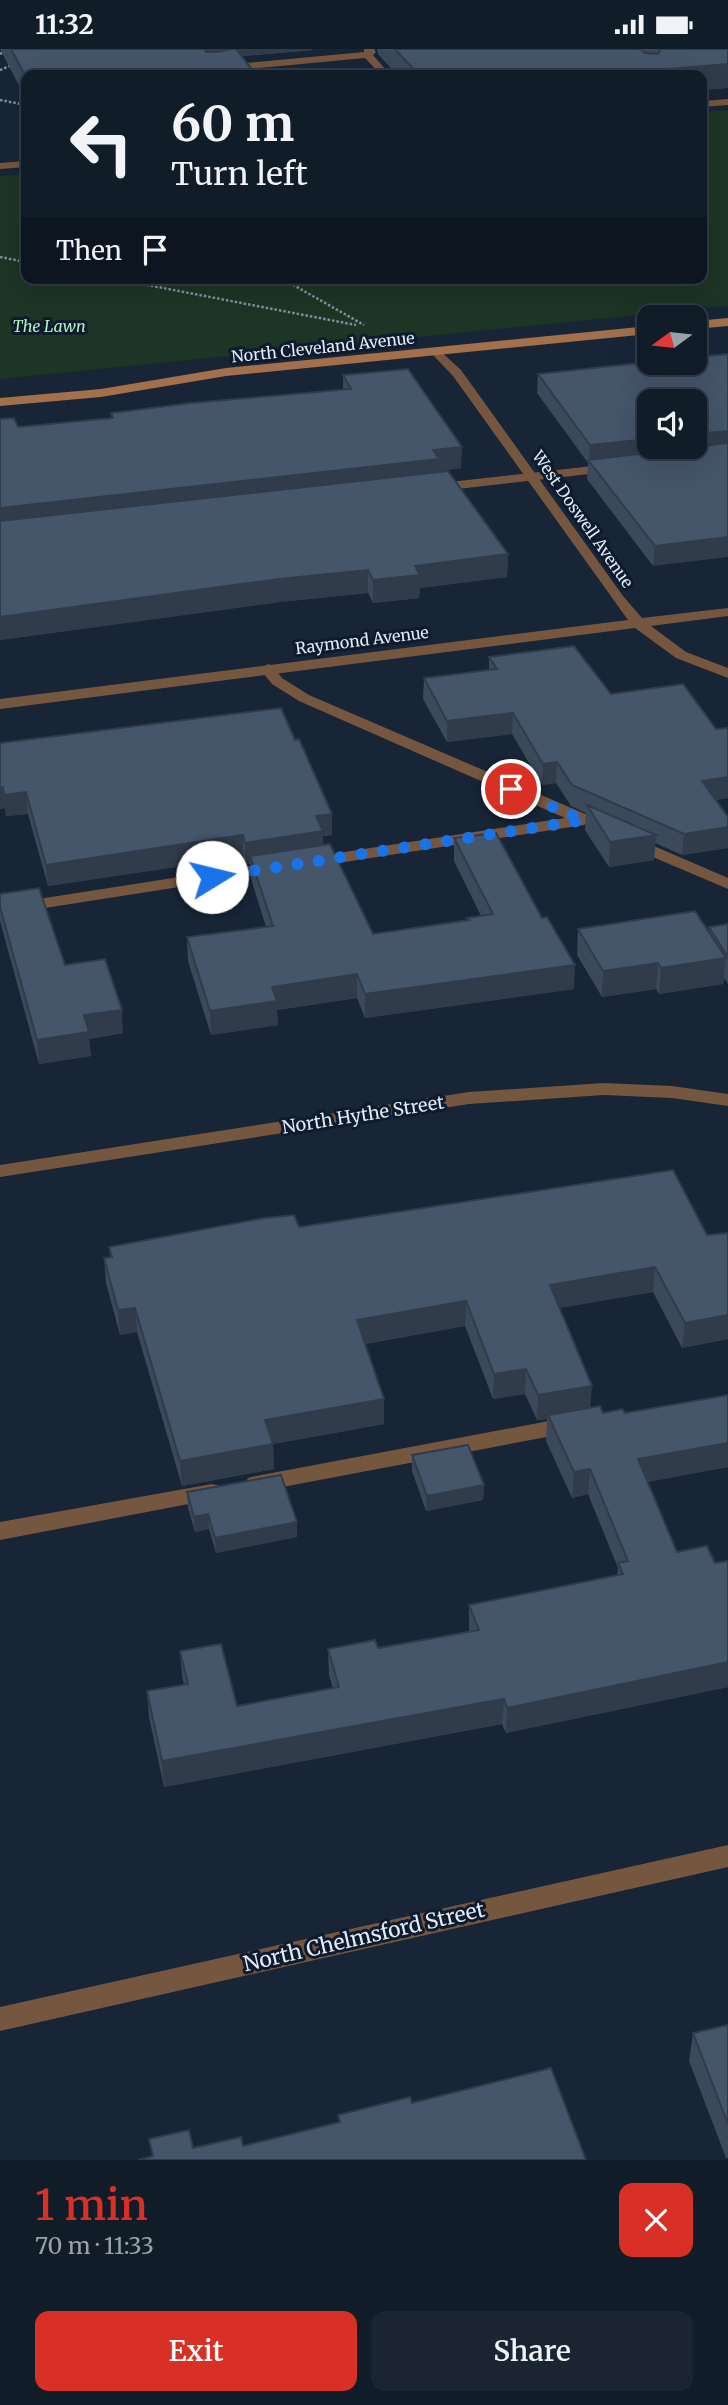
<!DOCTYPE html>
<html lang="en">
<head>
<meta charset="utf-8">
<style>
  body { margin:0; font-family:Merriweather,serif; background:#1a2531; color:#f1f3f6; height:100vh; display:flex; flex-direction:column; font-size:26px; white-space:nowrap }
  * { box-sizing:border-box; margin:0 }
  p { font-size:23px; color:#9ca1a8 }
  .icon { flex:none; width:38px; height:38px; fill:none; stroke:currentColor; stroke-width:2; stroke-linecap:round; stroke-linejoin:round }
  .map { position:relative; height:2111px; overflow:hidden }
  .side { display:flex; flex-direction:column; background:#111c29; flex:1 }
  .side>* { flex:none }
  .top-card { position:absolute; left:21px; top:21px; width:686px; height:214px; border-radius:14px; box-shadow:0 7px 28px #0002,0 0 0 2px #303a46; background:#111c29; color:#f1f3f6; overflow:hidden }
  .needle { width:46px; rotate:255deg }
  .tools { position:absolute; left:637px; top:256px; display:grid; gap:14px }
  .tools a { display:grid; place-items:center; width:70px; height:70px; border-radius:14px; background:#111c29; box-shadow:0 7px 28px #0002,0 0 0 2px #303a46; font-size:35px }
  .pin { position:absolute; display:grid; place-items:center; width:60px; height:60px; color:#fff; margin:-30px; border:4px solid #fff; border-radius:50%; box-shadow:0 2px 7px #0007 }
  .me { position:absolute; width:77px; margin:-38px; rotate:81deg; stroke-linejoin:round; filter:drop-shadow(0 0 5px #0008) }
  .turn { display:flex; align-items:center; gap:24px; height:147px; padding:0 35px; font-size:32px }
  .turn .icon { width:91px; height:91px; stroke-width:2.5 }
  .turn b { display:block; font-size:49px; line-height:60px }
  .then { display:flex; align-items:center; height:66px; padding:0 35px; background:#0003; gap:14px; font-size:26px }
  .round { display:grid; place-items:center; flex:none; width:74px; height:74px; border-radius:14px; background:#1a2531 }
  .headline { display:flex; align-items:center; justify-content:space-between; height:119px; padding:0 35px }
  h1 { font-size:42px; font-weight:600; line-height:52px; color:#d93025 }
  .primary-button { display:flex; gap:14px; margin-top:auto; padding:14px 35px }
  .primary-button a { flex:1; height:80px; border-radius:14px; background:#d93025; color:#fff; font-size:28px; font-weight:600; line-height:80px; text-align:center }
  .primary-button a+a { background:#1a2531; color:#f1f3f6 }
  .status { display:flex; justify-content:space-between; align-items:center; height:49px; padding:0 35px; background:#111c29; direction:ltr }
  .status svg { height:19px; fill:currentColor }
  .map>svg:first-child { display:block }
</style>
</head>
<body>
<div class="status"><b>11:32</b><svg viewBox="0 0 49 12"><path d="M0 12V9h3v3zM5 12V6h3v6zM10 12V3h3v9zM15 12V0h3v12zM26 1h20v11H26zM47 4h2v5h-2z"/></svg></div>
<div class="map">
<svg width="728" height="2111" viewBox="0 0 728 2111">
  <rect width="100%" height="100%" fill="#172537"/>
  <path fill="#1d3524" d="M728 61V257L0 330V127L26 125V229H702V63Z"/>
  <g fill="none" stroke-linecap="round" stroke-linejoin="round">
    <path stroke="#848f9f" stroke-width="2.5" stroke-dasharray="2.5 2" stroke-linecap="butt" d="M0 5 10 0
      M0 21 12 16
      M0 51 26 56
      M0 208 26 213
      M111 229 356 276
      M281 229 364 276"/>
    <path fill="#75563f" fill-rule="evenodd" d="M364 0H374L376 3 373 6 386 21V25H380L365 9 227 22 219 26H207L225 16 364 3Z
      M611 415 618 419 616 422 432 443 425 439 432 435Z
      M268 615 273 617 282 629 309 646 590 767 592 771 584 776 312 818 306 817 304 813 306 809 312 808 565 769 299 652 272 635 260 620Z
      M633 788 728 829V840L627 797 625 793Z
      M276 813 285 818 282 822 0 866V856Z
      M570 1368 578 1370 581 1376 578 1382 256 1443 248 1441 245 1435 248 1429 256 1427Z
      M212 1435 220 1437 223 1443 220 1449 0 1491V1473Z"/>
    <path fill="#75563f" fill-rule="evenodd" d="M728 50V56L702 58V52Z
      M26 112V118L0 120V114Z
      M437 299 461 321 623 547 642 569 728 559V567L651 577 686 603 728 619V629L676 609 635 579 0 660V650L628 571 453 327 433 306V300Z
      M604 1034 672 1037 728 1045V1057L672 1049 604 1046 469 1055 0 1128V1116L469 1043Z
      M728 1796V1818L0 1982V1958Z"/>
    <path fill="#a2714b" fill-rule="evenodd" d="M728 269V277L695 280V272Z
      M649 277V285L226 327 101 348 0 357V349L101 340 226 319Z"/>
  </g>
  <path fill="#3b495b" d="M0 0H313V1L26 26V50Z
    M377 0H728V39L702 41V26H397L378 5Z
    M728 305 653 517 587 430 588 414 537 344 538 325Z
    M343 326 461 419 439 422V423L508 505 507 528 420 539 419 549 373 554 368 544 280 553 0 591 18 378 111 369V364L343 340Z
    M489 608 611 645 716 680 728 679V749L716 751 728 768V799L682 806 655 794 654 811 609 818 585 781 586 764 571 757 556 734 542 736 512 685 447 693 423 650 424 629 489 621Z
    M295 691 332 765V786L323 787V796L373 885 467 871V869L481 867 454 812V789L574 940 365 969 357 949 277 961 278 976 211 986 188 912 187 888 266 878 251 830 250 815H246L243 808 48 837 28 765 6 767 5 759 0 760V694Z
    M0 845 65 916 123 984 89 990 91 1007 39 1015 0 872Z
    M728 875V935L724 929 723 935 659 945 656 940 602 948 577 906 578 880 708 883 709 878Z
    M299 1178 707 1186 728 1184V1290L682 1299 653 1243 559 1259 590 1359 603 1364H625L728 1346V1418L647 1433 677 1503 715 1514 728 1512V1638L506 1684 502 1675 164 1738 149 1668 147 1642 184 1636 182 1627 180 1602 237 1657 333 1640 329 1626 328 1600 378 1599 469 1583V1556L617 1526 618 1519 588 1445 572 1449 546 1392 547 1370 537 1371 525 1345 493 1350 465 1277 365 1295 384 1375 273 1395 274 1420 182 1437 137 1283 120 1286 106 1234 104 1209 110 1208 109 1198Z
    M412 1406 484 1436 483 1451 426 1462 412 1422Z
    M187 1443 297 1488 216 1504 209 1480 195 1483 188 1459Z
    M728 1976V2109H726L689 2012 693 1984Z"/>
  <path fill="#303c4a" d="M204 0H313V1L228 8 204 26Z
    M728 15V39L702 41V26H597Z
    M728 382V400L589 412 590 396 649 390V397H695V385Z
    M462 398 461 419 439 422V432L0 481V459Z
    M728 488V508L653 517 655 497Z
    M508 505 507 528 420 539 419 549 373 554V531L415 517Z
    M368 521V544L280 553 0 591V568L279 530Z
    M513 664 512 685 447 693V672Z
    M557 713 556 734 542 736 543 715Z
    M728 728V749L700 753 702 732Z
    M0 738H3L5 759 0 760Z
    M26 743 28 765 6 767 4 746Z
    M332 765V786L323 787 324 803 250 807V815H246L245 794 316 767Z
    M728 778V799L682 806 684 785Z
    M243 786V808L48 837 46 816Z
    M656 786 654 811 609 818 610 793Z
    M726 909 723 935 659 945 661 919Z
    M658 914 656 940 602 948 603 922Z
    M575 916 574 940 365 969V945Z
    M357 925V949L277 961 278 976 211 986 210 962 272 938Z
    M122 961 123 984 89 990 91 1007 39 1015 37 991 84 966Z
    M655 1218 653 1243 548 1261 550 1236Z
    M466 1252 465 1277 357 1296V1271Z
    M135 1259 137 1283 120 1286 118 1261Z
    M728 1266V1290L682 1299 685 1274Z
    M526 1320 525 1345 493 1350 494 1325Z
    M592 1337 590 1362 548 1366 547 1370 537 1371 538 1346Z
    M384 1350V1375L273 1395 274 1420 182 1437 180 1412 265 1371Z
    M728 1394V1418L635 1435 638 1410Z
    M590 1420 588 1445 572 1449 574 1423Z
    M484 1436 483 1451 426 1462 427 1447Z
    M208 1465 209 1480 195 1483 194 1468Z
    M297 1473V1488L216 1504 215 1489Z
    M728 1613V1638L506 1684 507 1659Z
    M504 1650 502 1675 164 1738 162 1712Z"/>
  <path fill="#45556a" stroke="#303c4a" stroke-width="2" d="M11 0H204L206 3H218L230 0H236L256 26H26V28Z
    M395 0H640L645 4 658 5 660 2 658 0H728V15L597 26H419Z
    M728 305V382L695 385V352H649V390L590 396 538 325 649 313H695V308Z
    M408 320 462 398 433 401 439 410 0 459V370L14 369 18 378 113 369 111 364 191 354 351 340 343 326Z
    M728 394V488L655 497 588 411Z
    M448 422 508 505 415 517 420 526 373 531 368 521 279 530 0 568V472Z
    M574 597 611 645 683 635 716 680 728 679V728L702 732 728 768V778L684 785 572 736 557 713 543 715 513 664 447 672 424 629 497 620 489 608Z
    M281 659 295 691 299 690 332 765 316 767 323 782 245 794 243 786 46 816 26 743 4 746 3 738H0V694Z
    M587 756 656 786 610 793Z
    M496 784 542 869 547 868 575 916 365 945 357 925 272 938 277 952 210 962 187 888 273 877 250 807 330 795 373 885 469 871 467 869 493 865 454 789Z
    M39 839 65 916 105 910 122 961 84 966 89 983 37 991 0 858V845Z
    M695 862 726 909 661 919 658 914 603 922 578 880Z
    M728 875V908L709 878Z
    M673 1121 707 1186 728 1184V1266L685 1274 655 1218 550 1236 592 1337 538 1346 526 1320 494 1325 466 1252 357 1271 384 1350 265 1371 273 1395 180 1412 135 1259 118 1261 104 1209 112 1208 109 1198 264 1169 294 1166 299 1178Z
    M728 1346V1394L638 1410 677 1503 707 1497 715 1514 728 1512V1613L507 1659 504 1650 162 1712 147 1642 188 1635 180 1602 221 1595 237 1657 339 1638 328 1600 375 1591 378 1599 479 1581 469 1556 623 1525 618 1514 628 1512 590 1420 574 1423 548 1366 600 1357 603 1364 622 1360 625 1364Z
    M468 1396 484 1436 427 1447 412 1406Z
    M281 1426 297 1473 215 1489 208 1465 194 1468 187 1443Z
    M728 1976V2075L693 1984Z
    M551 2019 586 2111H138L153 2107 149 2090 189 2081 193 2099 241 2088 243 2097 340 2073 338 2066 410 2048 412 2054Z"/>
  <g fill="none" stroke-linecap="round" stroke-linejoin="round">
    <path stroke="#1a73e8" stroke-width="12" stroke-dasharray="0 21.6" d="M212 828 584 771 511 740"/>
  </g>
  <g text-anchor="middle" stroke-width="6" stroke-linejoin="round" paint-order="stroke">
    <g font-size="16" font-style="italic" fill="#b1f0c2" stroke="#0d1b2d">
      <text x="49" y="283">The Lawn</text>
    </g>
    <g font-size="16" fill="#e2ebf8" stroke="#0d1b2d">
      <text transform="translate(323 298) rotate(-6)" y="6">North Cleveland Avenue</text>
      <text transform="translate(583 470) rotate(55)" y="6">West Doswell Avenue</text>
      <text transform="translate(362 591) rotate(-7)" y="6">Raymond Avenue</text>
    </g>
    <g font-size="18" fill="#e2ebf8" stroke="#0d1b2d">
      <text transform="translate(363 1066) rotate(-9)" y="6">North Hythe Street</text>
    </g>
    <g font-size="21" fill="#e2ebf8" stroke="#0d1b2d">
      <text transform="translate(364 1888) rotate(-13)" y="7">North Chelmsford Street</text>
    </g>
  </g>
</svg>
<div class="tools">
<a><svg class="needle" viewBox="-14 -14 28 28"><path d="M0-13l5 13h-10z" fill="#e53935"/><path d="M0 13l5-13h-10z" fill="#9ca1a8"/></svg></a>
<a><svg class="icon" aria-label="sound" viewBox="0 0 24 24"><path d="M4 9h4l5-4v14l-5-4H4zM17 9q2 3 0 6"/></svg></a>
</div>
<div class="pin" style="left:511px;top:740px;background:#d93025"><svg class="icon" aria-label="arrive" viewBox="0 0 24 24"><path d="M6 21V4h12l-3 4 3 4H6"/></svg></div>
<svg class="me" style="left:212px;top:828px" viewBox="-20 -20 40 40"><circle r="19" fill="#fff"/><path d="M0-13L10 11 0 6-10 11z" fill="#1a73e8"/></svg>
<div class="top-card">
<div class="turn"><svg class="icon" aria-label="left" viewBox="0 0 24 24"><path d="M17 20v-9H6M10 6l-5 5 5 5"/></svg><div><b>60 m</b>Turn left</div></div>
<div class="then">Then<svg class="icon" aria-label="arrive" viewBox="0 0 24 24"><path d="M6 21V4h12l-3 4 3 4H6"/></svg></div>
</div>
</div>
<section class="side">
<div class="headline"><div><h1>1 min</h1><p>70 m · 11:33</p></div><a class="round" style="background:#d93025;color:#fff"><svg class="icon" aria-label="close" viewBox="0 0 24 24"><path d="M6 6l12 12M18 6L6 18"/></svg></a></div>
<div class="primary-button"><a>Exit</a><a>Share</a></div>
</section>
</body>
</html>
